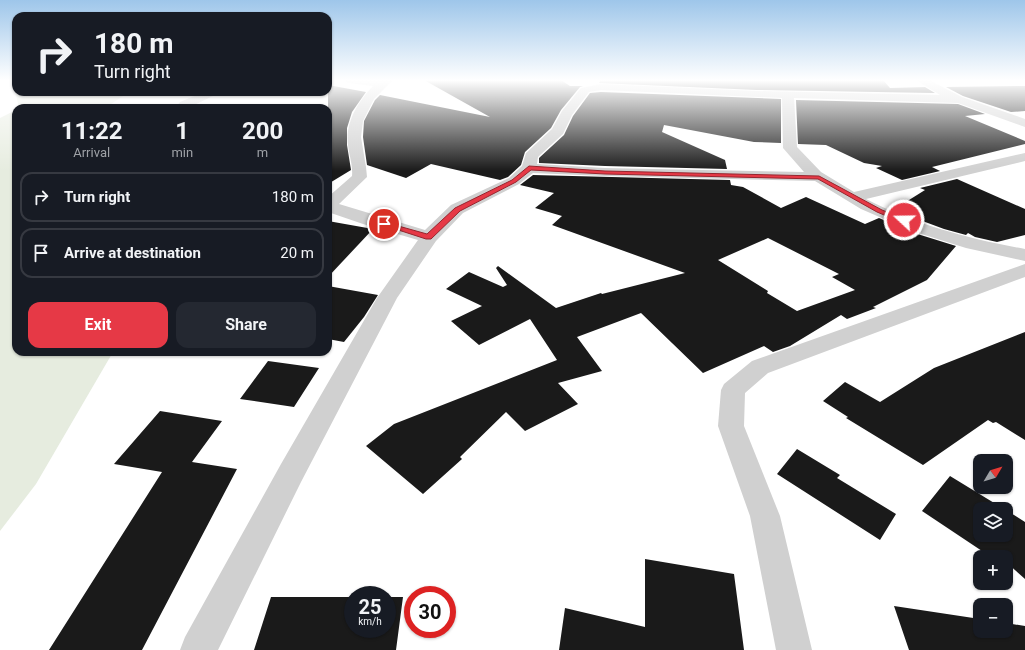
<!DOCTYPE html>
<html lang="en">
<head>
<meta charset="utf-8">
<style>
  body { margin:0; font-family:Roboto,sans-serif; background:#242831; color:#f1f3f6; height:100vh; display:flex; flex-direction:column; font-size:15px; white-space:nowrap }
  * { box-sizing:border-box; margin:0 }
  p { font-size:13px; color:#9ea1a6 }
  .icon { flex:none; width:22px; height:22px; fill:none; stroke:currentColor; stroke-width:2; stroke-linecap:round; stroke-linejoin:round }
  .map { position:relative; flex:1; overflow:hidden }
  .side { position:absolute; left:12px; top:104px; width:320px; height:252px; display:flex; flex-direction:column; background:#171b24; border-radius:12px; box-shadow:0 1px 3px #0004 }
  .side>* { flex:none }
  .banner { position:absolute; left:12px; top:12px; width:320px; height:84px; border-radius:12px; box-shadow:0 1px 3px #0004; background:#171b24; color:#f1f3f6; overflow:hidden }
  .needle { width:26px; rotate:52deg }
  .fabs { position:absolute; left:973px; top:454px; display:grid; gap:8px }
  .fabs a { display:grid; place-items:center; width:40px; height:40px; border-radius:8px; background:#171b24; box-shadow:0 1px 3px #0004; font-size:20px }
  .speed { position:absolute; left:344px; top:586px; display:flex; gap:8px; font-size:20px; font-weight:700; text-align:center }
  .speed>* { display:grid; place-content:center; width:52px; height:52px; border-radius:50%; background:#171b24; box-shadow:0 1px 3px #0004; line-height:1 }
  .speed small { font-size:10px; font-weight:400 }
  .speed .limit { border:6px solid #d22; background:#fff; color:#111 }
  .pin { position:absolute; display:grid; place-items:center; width:34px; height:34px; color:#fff; margin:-17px; border:2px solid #fff; border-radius:50%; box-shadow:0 1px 4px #0007 }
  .me { position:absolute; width:44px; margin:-22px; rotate:291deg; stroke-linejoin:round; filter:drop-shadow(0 0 3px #0008) }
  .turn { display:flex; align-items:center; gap:14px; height:84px; padding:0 16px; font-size:18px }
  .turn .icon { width:52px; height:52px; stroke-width:2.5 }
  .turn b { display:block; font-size:28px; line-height:34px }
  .eta { display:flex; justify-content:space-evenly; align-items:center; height:68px; text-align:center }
  .eta b { font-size:24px; font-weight:700; line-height:28px }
  .primary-button { display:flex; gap:8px; margin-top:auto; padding:8px 16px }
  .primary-button a { flex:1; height:46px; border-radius:12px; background:#e63946; color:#fff; font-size:16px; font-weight:700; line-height:46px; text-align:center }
  .primary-button a+a { background:#242831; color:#f1f3f6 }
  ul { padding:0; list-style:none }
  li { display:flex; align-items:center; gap:12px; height:50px; margin:0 8px 6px; padding:0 8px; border:2px solid #363941; border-radius:12px }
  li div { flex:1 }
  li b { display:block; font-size:15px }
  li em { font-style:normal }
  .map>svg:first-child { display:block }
</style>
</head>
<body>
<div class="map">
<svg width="1025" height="650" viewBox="0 0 1025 650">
  <rect width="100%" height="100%" fill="#fff"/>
  <path fill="#e6ecdf" d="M16 85V92H129L105 108H19L14 86Z
    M16 110V352H113L36 484 0 531V118Z"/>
  <path fill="#1a1a1a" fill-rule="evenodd" d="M424 80H561L570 86H583L580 87 561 110 551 128 525 152 521 165 508 177 500 180 431 164 406 178 367 165 363 137 364 121 375 100 380 95 490 117Z
    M601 80H883L890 88 925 87 935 93 757 90 599 83Z
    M328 85 366 92 352 112 347 128V145L351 170 328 184Z
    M1025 86V111L1011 112 963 96 946 87Z
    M601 92 781 99V143L754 142 664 125 662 132 725 160 727 169 605 166 539 163V158L564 135 573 116 590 93Z
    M796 100 958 104 985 114 965 116 1025 141V144L932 167 940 171 902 180 876 168 882 166 864 163 826 145 798 144Z
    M533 175 730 180 731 185 743 187 781 208 806 197 865 224 879 218 911 232 956 246 927 280 873 307 876 308 847 319 841 315 790 346 773 352 764 346 703 373 641 313 577 337 602 371 558 383 578 404 525 431 506 412 460 457 462 459 423 494 366 446 394 424 557 360 530 319 479 345 451 321 482 306 446 289 469 272 503 287 507 285 496 268 498 266 556 308 601 293 602 294 685 273 552 225 562 216 535 208 554 193 520 185ZM768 238 839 274 832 277 855 290 797 311 767 293 768 291 718 260Z
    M957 179 1025 209V235L997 242 975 237 968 233 966 235 944 229 893 210 925 190 920 188Z
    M328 221 373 229 328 277Z
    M328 286 378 295 364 317 344 342 328 339Z
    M1025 332V440L996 422 993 423 988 420 923 465 846 418 848 417 823 401 845 382 880 402 934 368Z
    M268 361 319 368 294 407 240 399Z
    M160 411 222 421 192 462 237 469 142 650H49L162 472 114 464Z
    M797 449 840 475 837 478 896 514 880 540 777 474Z
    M950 476 1004 509H980V535H1006V510L1025 522V579L1006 562V557H991L922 511Z
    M645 559 734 574 744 650H559L565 608 645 627Z
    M271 597H353V629H387V597H403L396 650H254Z
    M894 606 980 619V631H1006V623L1025 626V650H909Z"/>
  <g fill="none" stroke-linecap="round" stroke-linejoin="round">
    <path fill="#d0d0d0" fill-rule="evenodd" d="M343 80H393L374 99 363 121 361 137 366 167 367 177 339 204 425 230 451 205 509 178 522 166 526 153 552 129 562 111 581 88 601 84 757 91 940 95 916 80H929L962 97 1025 119V127L958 103 794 98 797 147 821 172 854 192 1025 153V161L866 199C916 225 970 239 1025 249V261L966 248 912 231 861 209 815 181 605 176 533 173 519 184 463 213 436 241 397 298 301 482 218 650H180L185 637 281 464 377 298 418 240 363 224 328 212V197L352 176C353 165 349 155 348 145 345 122 358 102 373 86L348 83ZM601 90 782 98 783 148 804 172 605 168 537 164 538 157 563 134 572 115 589 92Z
      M204 92H219L217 94 188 108H175L180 102Z
      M1025 264V277L768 373 745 393 744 426 780 516 812 650H776L750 516 718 426 721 390 724 384 752 361Z"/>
  </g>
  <linearGradient id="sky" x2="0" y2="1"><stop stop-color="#9ec6ea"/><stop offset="0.47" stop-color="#fff"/><stop offset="1" stop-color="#fff" stop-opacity="0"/></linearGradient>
  <rect width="1025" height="171" fill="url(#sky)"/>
  <path fill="#e63946" stroke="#96252e" d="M529 166 605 171 819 176 882 210 907 220 904 223 901 222 877 212 818 179 605 174 531 170 516 182 460 211 431 239H426L380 224 384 222 427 234 455 208 512 180Z"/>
</svg>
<div class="fabs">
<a><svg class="needle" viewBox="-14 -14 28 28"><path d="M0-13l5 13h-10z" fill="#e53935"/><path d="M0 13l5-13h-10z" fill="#9ea1a6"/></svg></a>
<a><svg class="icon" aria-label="layers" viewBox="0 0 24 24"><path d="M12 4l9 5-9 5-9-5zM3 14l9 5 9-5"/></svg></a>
<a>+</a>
<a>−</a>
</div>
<div class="speed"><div>25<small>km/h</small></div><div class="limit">30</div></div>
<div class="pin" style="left:384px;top:224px;background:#d93025"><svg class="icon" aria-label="arrive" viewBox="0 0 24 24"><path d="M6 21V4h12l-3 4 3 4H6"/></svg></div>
<svg class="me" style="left:904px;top:220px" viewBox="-20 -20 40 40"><circle r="17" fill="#e63946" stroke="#fff" stroke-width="3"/><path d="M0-11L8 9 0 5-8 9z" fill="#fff"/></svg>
<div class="banner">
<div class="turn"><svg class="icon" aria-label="right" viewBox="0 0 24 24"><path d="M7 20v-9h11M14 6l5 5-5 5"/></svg><div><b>180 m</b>Turn right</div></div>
</div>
<section class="side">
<div class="eta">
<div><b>11:22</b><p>Arrival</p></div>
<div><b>1</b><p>min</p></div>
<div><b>200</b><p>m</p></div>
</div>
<ul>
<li><svg class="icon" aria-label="right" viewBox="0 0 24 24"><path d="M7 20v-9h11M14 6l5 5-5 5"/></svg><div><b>Turn right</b></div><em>180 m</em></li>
<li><svg class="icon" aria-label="arrive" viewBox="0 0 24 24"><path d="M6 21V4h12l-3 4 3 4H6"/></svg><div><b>Arrive at destination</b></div><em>20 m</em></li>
</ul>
<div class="primary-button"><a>Exit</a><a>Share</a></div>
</section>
</div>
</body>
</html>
